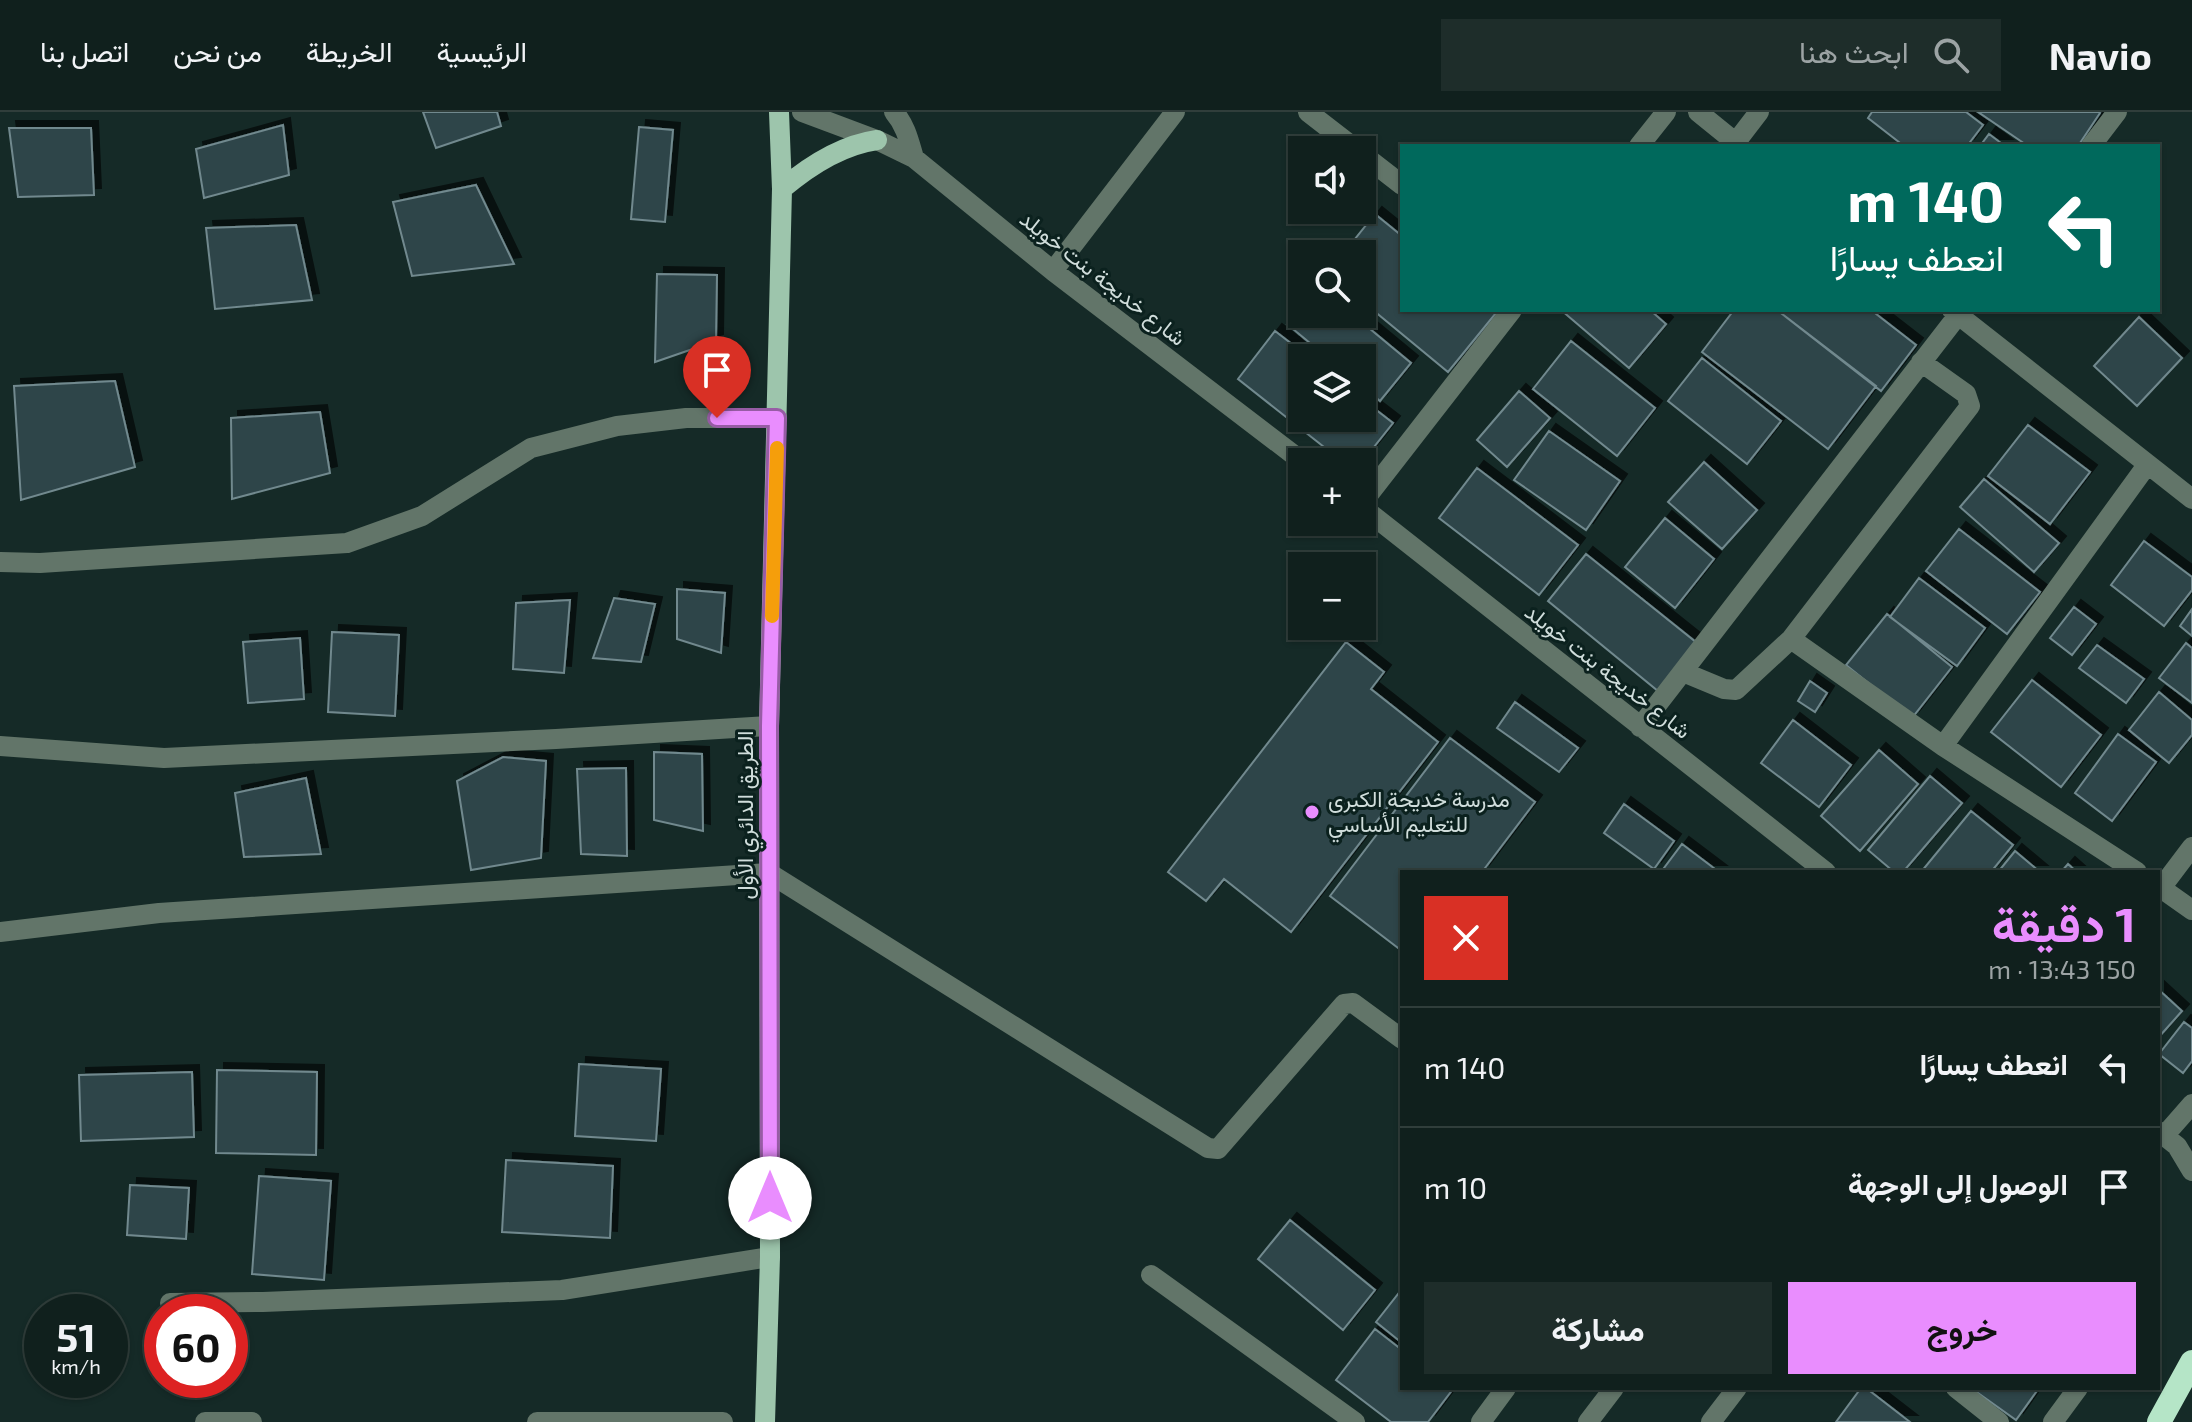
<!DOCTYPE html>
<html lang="ar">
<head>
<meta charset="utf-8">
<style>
  body { margin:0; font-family:"Exo 2",Vazirmatn,sans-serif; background:#1e2d2a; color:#f1f3f6; direction:rtl; height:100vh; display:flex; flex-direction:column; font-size:30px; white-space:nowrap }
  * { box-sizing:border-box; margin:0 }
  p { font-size:26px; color:#9ca3a4 }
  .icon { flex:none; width:44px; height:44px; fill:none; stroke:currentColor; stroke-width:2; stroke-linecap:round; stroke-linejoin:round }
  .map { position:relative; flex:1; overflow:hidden; direction:ltr }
  .drawer { position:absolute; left:1400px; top:758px; width:760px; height:520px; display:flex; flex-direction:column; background:#10201d; border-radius:0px; box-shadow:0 2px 6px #0004,0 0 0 2px #303e3b; direction:rtl }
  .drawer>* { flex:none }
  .banner { position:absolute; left:1400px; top:32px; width:760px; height:168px; border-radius:0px; box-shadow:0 2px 6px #0004,0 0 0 2px #303e3b; direction:rtl; background:#00695c; color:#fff; overflow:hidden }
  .fabs { position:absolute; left:1288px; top:24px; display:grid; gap:16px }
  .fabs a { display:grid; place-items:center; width:88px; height:88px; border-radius:0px; background:#10201d; box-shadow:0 2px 6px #0004,0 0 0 2px #303e3b; font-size:40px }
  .speed { position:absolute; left:24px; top:1182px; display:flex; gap:16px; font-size:40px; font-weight:700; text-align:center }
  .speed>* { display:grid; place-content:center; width:104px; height:104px; border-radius:50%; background:#10201d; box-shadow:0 2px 6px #0004,0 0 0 2px #303e3b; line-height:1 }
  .speed small { font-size:20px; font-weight:400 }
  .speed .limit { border:12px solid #d22; background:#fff; color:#111 }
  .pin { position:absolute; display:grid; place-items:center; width:68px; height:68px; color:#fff; margin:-82px -34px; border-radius:50% 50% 50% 0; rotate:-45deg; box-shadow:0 0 8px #0007 }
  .pin .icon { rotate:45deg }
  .me { position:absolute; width:88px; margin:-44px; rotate:0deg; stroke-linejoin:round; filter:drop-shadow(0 0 6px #0008) }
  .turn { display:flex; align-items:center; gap:28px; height:168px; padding:0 24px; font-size:36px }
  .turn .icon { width:104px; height:104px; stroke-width:2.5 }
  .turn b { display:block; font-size:56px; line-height:68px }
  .round { display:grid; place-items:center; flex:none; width:84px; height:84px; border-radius:0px; background:#1e2d2a }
  .head { display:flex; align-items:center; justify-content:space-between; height:136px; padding:0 24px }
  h1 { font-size:48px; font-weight:700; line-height:60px; color:#e98dfe }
  .cta { display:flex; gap:16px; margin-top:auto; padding:16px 24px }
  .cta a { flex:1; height:92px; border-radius:0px; background:#e98dfe; color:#111; font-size:32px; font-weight:700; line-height:92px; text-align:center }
  .cta a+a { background:#1e2d2a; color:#f1f3f6 }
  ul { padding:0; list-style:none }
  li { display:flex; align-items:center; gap:24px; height:120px; padding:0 24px; border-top:2px solid #303e3b }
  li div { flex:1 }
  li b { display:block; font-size:30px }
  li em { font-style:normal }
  header { display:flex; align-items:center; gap:48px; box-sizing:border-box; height:112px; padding:0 40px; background:#10201d; border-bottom:2px solid #303e3b }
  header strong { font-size:38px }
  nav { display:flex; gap:44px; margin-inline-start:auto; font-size:28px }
  .search { width:560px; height:72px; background:#1e2d2a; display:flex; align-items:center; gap:20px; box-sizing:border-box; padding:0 28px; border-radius:0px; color:#9ca3a4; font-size:30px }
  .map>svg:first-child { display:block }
</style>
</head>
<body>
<header>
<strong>Navio</strong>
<div class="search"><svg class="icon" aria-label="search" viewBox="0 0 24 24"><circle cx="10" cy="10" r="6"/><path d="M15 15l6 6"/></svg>ابحث هنا</div>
<nav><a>الرئيسية</a><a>الخريطة</a><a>من نحن</a><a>اتصل بنا</a></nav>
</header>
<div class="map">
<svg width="2192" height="1310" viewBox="0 0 2192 1310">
  <defs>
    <filter id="shadow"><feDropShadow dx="7" dy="-7" stdDeviation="0" flood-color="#0009"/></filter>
  </defs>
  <rect width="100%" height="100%" fill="#152a27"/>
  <path fill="#2f454a" stroke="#71898e" stroke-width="2" filter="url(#shadow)" d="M423 0H497L501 14 436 36Z
    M1872 0H1966L1983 13 1967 34H1904L1868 6Z
    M1978 0H2099L2100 1 2078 34H2028Z
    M283 13 289 63 204 86 196 37Z
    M639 15 673 18 665 110 631 107Z
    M9 16H91L94 83 18 85Z
    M1989 22 2005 34H1980Z
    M476 73 514 152 412 164 393 90Z
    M1375 102 1402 124V198H1493L1496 201 1448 260 1362 189V142H1343Z
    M296 113 312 188 215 197 206 116Z
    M657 162 717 163 716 229 655 250Z
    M1302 193V202H1352L1411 251 1380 289 1362 274V246H1328L1287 212Z
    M1561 198H1650L1666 212 1629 256Z
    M1734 198H1777L1876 274 1828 337 1702 240Z
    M1777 198H1871L1916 233 1881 279Z
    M2139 205 2182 246 2137 294 2094 254Z
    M1275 219 1310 246H1302V306H1362V287L1393 311 1362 350H1343L1238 267Z
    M1571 229 1655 296 1617 344 1533 277Z
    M1702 246 1781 309 1747 352 1668 289Z
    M115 269 135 355 21 388 14 274Z
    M1519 279 1550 306 1507 355 1477 328Z
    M320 300 330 361 232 387 231 306Z
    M2028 313 2090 360 2050 412 1988 364Z
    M1549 319 1620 369 1586 418 1514 368Z
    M1704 350 1757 398 1722 437 1668 390Z
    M1477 356 1578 433 1539 483 1439 406Z
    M1984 367 2059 431 2034 460 1960 395Z
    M1665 406 1714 447 1675 496 1625 455Z
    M1959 417 2040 480 2007 522 1926 459Z
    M2144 429 2192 465V478L2164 514 2111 473Z
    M1586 442 1697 531 1658 579 1548 489Z
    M1919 466 1985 516 1957 554 1890 505Z
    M677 477 725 481 721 541 677 527Z
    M614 486 655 492 641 550 593 546Z
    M570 488 564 561 513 557 516 491Z
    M2074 495 2096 512 2072 543 2050 526Z
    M2192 497V524L2180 514Z
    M1887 502 1952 555 1912 606 1846 553Z
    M332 520 399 523 395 604 328 600Z
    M300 526 304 587 248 591 243 530Z
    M1346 530 1384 560 1371 577 1438 630 1291 820 1224 767 1206 789 1168 760Z
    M2186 531 2192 536V591L2159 566Z
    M2097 533 2144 567 2126 591 2079 556Z
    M2032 568 2101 623 2061 675 1991 620Z
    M1810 569 1827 581 1815 600 1798 589Z
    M2159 580 2192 608V623L2169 651 2129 618Z
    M1515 590 1578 636 1559 660 1497 616Z
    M1793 608 1851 653 1819 695 1761 651Z
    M2118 622 2156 650 2112 709 2075 681Z
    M1450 626 1535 690 1482 760H1402V839L1330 784Z
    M1879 638 1918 672 1860 739 1821 704Z
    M654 640 702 642 703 719 654 708Z
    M503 645 546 649 541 746 471 758 457 669Z
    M626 656 627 744 581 742 577 657Z
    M1930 664 1962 691 1903 760H1894L1868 738Z
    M306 666 321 742 244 745 235 681Z
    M1624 692 1674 729 1654 757 1604 721Z
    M1971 699 2013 733 1991 760H1921Z
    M1682 732 1719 760H1661Z
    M2015 739 2040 760H1998Z
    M2068 752 2077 760H2061Z
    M2158 877 2182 899 2158 926Z
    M2184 910 2192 916V949L2183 961 2159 942Z
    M579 952 661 957 656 1029 575 1024Z
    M217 958 317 960 316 1043 216 1041Z
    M192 960 194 1025 81 1029 79 963Z
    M506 1048 613 1054 610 1126 502 1120Z
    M259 1064 331 1069 324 1168 252 1162Z
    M130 1073 189 1076 186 1127 127 1123Z
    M1290 1108 1375 1178 1343 1218 1258 1147Z
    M1402 1177V1231L1376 1210Z
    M1375 1217 1402 1238V1276L1453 1277 1428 1310H1391L1336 1268Z
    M1861 1276H1866L1910 1310H1836Z
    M1971 1276H2039L2016 1308Z"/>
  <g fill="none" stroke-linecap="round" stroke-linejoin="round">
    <path stroke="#627569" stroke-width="20" d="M802 0 877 28 914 46 1053 159 1303 350
      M894 0C906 14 909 29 914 46
      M1308 0 1357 38
      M1698 0 1740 34
      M1736 30 1759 0
      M1639 34 1666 0
      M2091 34 2117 0
      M1362 42 1402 73
      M1053 159 1175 0
      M1952 198 2192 387
      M1362 391 1512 198
      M1362 395 1826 760
      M0 450 40 451 347 431 422 404 531 336 617 314 686 306H777
      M1791 527 1943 634 2137 760
      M1683 560 1724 577 1736 578 1791 527 1970 294 1966 282 1921 250
      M1640 615 1962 198
      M0 634 164 646 556 627 769 614
      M1943 634 2147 353
      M2158 774 2192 798
      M2161 776 2192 735
      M0 820 159 801 769 761 1208 1036 1218 1037 1344 892 1353 891 1402 927
      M2158 1019 2177 1034 2192 1059
      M2164 1024 2192 992
      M1151 1163 1355 1310
      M170 1191 263 1190 562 1178 770 1145
      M1956 1276 1999 1310
      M205 1310H252
      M537 1310H723
      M1481 1310 1506 1276
      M1588 1310 1614 1276
      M1711 1310 1737 1276
      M2053 1310 2078 1276"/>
    <path stroke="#9dc5ac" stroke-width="20" d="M782 77C809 54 842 33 877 28
      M765 1310 770 1145 769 614 782 77 779 0"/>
    <path stroke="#b5e5c7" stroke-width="24" d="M2159 1310 2192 1250"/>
  </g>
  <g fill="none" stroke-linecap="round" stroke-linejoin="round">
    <g stroke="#975ca5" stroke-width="20">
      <path id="route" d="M717 306H777L769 614 770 1086"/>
    </g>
    <use href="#route" stroke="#e98dfe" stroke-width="14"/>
    <path stroke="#f59e0b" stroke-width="14" d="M772 504 777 336"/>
  </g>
  <circle fill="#e98dfe" stroke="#0b211e" stroke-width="3" cx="1312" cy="700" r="8"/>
  <g text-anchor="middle" stroke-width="6" stroke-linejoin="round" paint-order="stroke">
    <g font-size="22" fill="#d0dddb" stroke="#0b211e">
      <text transform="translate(1103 166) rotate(38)" y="8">شارع خديجة بنت خويلد</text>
      <text transform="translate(1608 559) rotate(38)" y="8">شارع خديجة بنت خويلد</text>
      <text transform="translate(745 703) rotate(-90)" y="8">الطريق الدائري الأول</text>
    </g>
    <g font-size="22" fill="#d0dddb" stroke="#0b211e" text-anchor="start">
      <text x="1328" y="695">مدرسة خديجة الكبرى<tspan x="1328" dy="25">للتعليم الأساسي</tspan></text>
    </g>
  </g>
</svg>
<div class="fabs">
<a><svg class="icon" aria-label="sound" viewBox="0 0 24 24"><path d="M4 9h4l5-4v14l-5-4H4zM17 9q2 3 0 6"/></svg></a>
<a><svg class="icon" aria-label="search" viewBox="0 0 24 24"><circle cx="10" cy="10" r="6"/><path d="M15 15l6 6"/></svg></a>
<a><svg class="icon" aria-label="layers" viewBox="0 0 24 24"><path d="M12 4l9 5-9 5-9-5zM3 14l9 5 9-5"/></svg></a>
<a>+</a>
<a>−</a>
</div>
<div class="speed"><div>51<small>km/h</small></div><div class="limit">60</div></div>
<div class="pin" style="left:717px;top:306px;background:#d93025"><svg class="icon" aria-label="arrive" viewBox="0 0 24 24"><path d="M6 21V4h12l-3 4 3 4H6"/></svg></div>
<svg class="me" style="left:770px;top:1086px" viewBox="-20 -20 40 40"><circle r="19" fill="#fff"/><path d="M0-13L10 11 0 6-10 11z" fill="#e98dfe"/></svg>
<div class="banner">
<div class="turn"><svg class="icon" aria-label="left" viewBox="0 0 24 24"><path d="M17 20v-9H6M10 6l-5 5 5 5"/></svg><div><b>140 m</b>انعطف يسارًا</div></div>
</div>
<section class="drawer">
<div class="head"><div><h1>1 دقيقة</h1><p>150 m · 13:43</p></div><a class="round" style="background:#d93025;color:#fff"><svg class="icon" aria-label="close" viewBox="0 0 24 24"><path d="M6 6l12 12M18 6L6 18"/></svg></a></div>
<ul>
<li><svg class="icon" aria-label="left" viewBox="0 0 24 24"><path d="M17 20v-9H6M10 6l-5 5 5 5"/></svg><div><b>انعطف يسارًا</b></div><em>140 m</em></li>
<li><svg class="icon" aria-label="arrive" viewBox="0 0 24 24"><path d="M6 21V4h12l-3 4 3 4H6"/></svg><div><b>الوصول إلى الوجهة</b></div><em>10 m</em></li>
</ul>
<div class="cta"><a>خروج</a><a>مشاركة</a></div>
</section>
</div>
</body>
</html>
